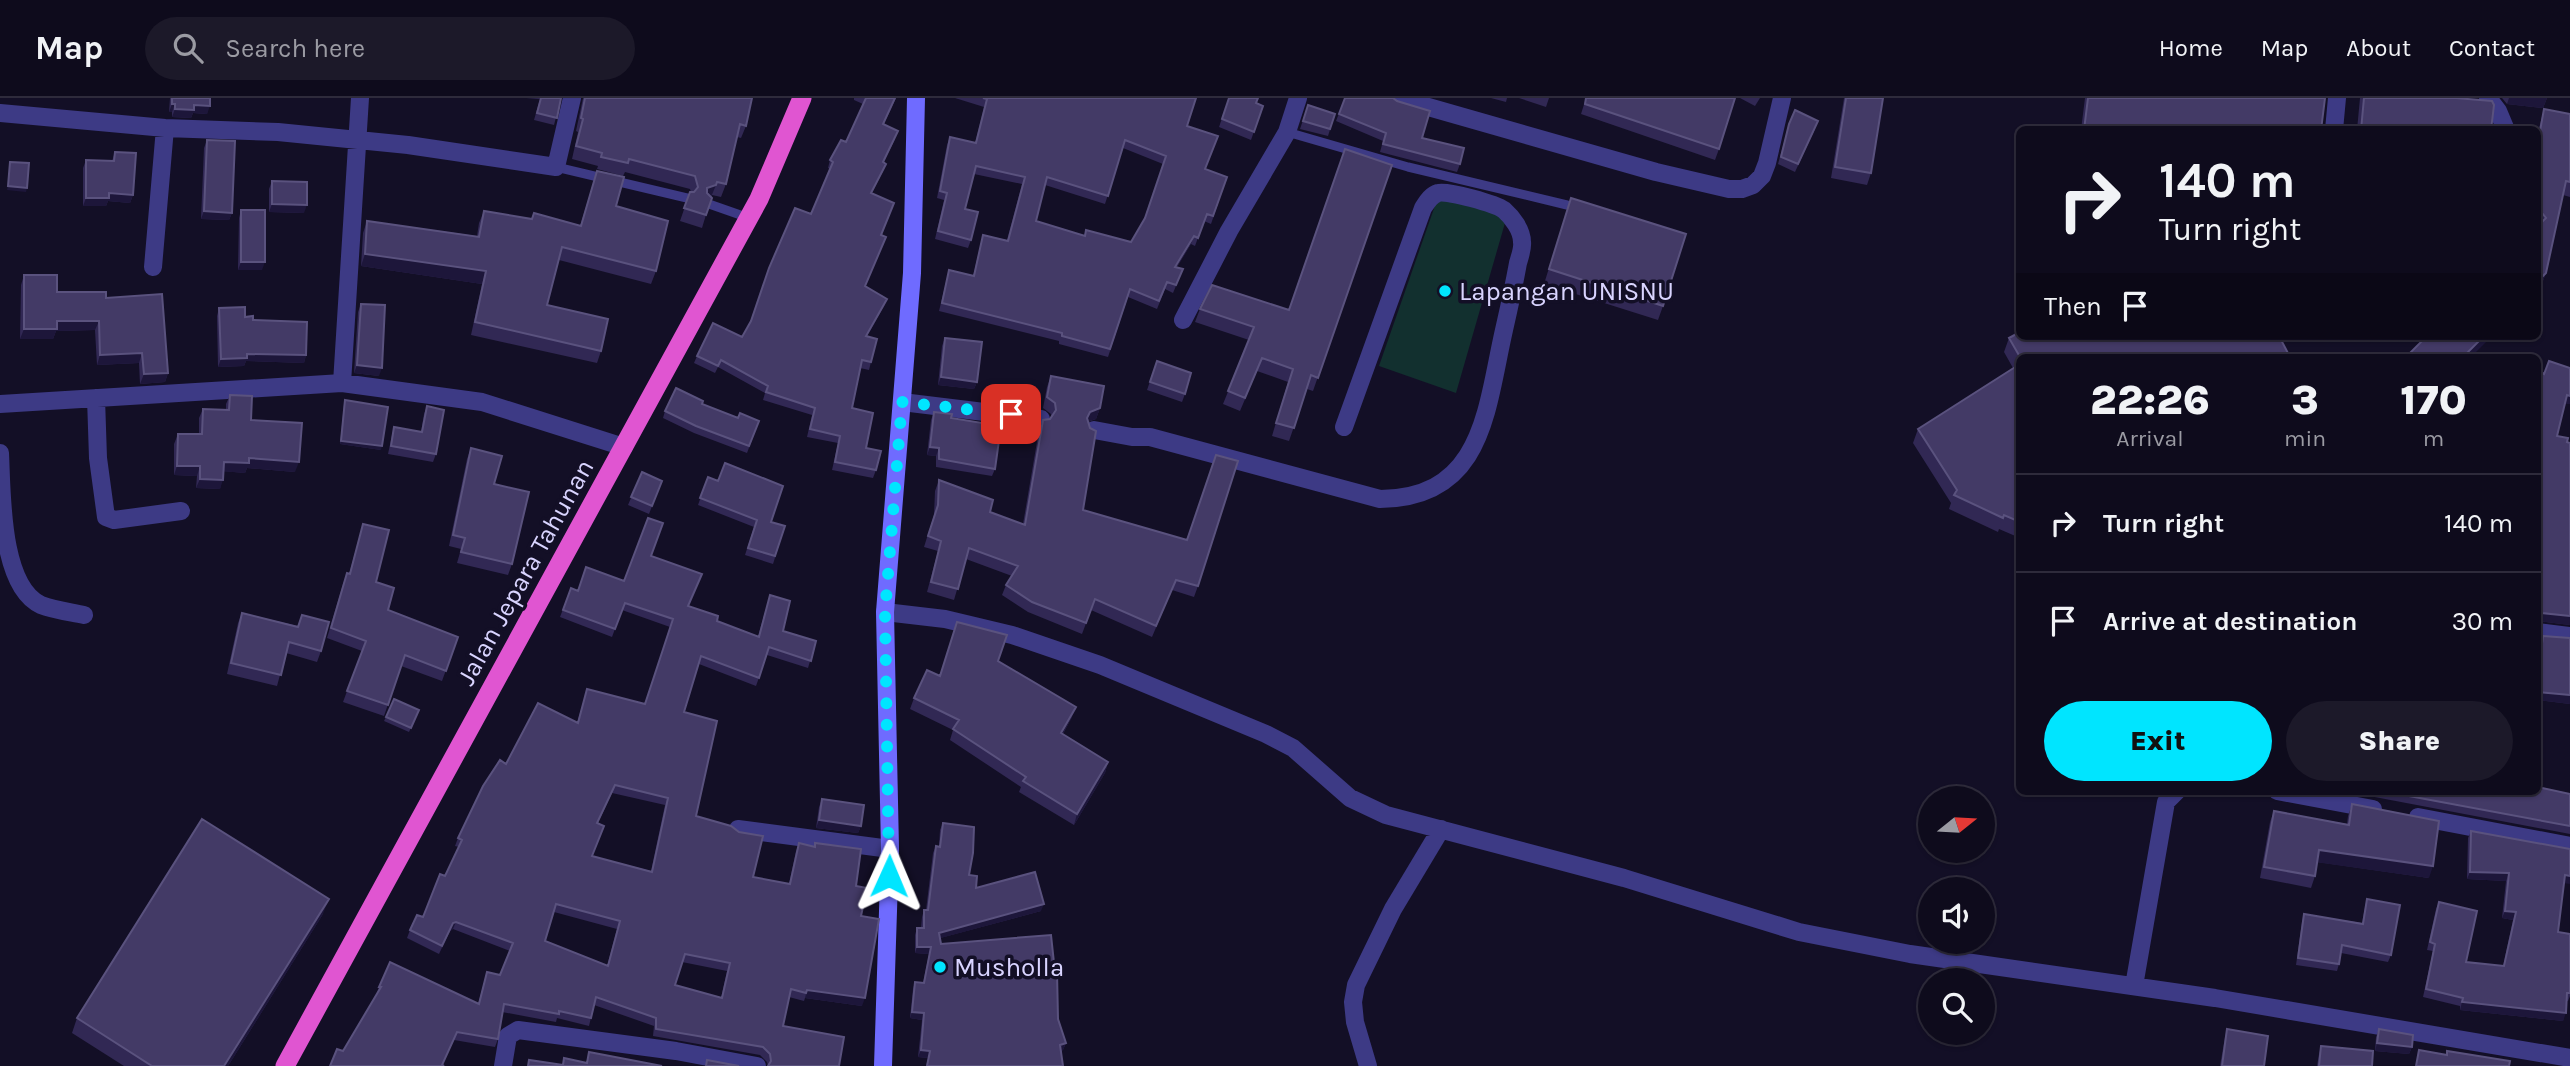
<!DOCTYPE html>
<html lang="en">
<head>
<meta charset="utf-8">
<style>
  body { margin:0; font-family:Karla,sans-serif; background:#1c1929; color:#f1f3f6; height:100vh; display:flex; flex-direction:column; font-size:26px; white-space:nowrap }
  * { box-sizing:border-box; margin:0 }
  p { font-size:23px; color:#9b9ba3 }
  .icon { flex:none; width:38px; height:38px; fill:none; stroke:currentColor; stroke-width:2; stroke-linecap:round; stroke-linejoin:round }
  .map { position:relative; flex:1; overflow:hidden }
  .drawer { position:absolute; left:2016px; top:256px; width:525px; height:441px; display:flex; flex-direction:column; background:#0e0b1c; border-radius:10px; box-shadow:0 2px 5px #0004,0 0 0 2px #2e2b3b }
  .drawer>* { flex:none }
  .hud { position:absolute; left:2016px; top:28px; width:525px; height:214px; border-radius:10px; box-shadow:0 2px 5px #0004,0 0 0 2px #2e2b3b; background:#0e0b1c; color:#f1f3f6; overflow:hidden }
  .needle { width:46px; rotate:72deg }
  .buttons { position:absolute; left:1918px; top:688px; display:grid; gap:14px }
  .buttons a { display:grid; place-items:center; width:77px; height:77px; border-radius:50%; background:#0e0b1c; box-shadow:0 2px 5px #0004,0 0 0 2px #2e2b3b; font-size:35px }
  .pin { position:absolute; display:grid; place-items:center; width:60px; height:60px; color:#fff; margin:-30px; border-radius:14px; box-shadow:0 4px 10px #0006 }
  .me { position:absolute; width:77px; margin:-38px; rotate:1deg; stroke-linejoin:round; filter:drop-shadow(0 0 5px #0008) }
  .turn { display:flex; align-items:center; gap:24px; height:147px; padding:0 28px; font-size:32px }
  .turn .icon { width:91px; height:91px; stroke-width:2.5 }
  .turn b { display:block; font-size:49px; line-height:60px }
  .then { display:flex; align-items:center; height:66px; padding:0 28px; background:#0003; gap:14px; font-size:26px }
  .eta { display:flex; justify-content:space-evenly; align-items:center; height:119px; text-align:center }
  .eta b { font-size:42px; font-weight:800; line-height:49px }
  .primary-button { display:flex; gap:14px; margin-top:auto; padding:14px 28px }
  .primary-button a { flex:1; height:80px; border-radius:42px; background:#00e5ff; color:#111; font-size:28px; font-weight:800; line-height:80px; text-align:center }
  .primary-button a+a { background:#1c1929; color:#f1f3f6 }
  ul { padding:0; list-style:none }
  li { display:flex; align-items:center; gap:21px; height:98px; padding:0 28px; border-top:2px solid #2e2b3b }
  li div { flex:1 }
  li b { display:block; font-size:26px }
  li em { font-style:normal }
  header { display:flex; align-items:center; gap:42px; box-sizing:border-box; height:98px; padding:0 35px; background:#0e0b1c; border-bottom:2px solid #2e2b3b }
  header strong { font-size:33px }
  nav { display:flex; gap:38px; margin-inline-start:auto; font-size:24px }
  .search { width:490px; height:63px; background:#1c1929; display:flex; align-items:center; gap:18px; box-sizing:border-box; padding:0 24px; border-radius:38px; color:#9b9ba3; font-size:26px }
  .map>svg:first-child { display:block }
</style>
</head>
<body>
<header>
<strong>Map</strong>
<div class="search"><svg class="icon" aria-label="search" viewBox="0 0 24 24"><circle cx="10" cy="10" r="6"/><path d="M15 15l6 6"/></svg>Search here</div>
<nav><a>Home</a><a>Map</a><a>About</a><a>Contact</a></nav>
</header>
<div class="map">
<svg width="2570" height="968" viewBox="0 0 2570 968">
  <rect width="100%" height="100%" fill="#130f26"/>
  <path fill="#12302f" d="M1438 99 1507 118 1456 295 1379 268Z"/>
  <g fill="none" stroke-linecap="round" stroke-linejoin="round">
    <path stroke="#3d3a85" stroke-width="9" d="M1287 34 1408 69 1567 107
      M556 69 687 100
      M709 106 749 120"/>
    <path stroke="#3d3a85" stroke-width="18" d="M1397 0 1656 74 1729 91H1742L1753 87 1762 78 1767 65 1782 0
      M2488 0 2498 13 2506 32
      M0 15 165 30 278 34 408 47 556 69 572 0
      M2334 32 2337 0
      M153 169 165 30
      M1183 222 1229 133 1287 34 1298 0
      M342 285 360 0
      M96 300 98 360 106 419 114 422 181 413
      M902 304 1041 321
      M0 306 342 285 482 304 624 349
      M1094 332 1132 339H1150L1380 401C1484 400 1486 311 1504 232 1509 210 1514 187 1518 165 1520 158 1523 150 1522 144 1522 132 1512 119 1504 112 1496 106 1447 92 1438 95 1431 97 1427 104 1423 110L1344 329
      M0 355C2 395 0 488 41 507 54 512 70 514 84 517
      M885 514 945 521 1012 537 1100 567 1266 636 1293 650 1350 700 1386 717 1624 780 1799 834 1910 856 2215 900 2570 960
      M2538 534 2570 538
      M2277 693 2373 711
      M2418 719 2570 748
      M738 731 890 751
      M2134 888 2166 704 2177 693
      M503 968 508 938 518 932 676 953 757 968
      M1368 968 1355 924 1353 904 1356 887 1393 811 1441 731"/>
    <path stroke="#6f6bff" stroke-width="18" d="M883 968 890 751 885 514 912 175 916 0"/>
    <path stroke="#e055d1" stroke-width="19" d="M285 968 759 101 802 0"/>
  </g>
  <path fill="#312854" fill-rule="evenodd" d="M170 0H210L207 16 193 15 191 20 172 19V14H169Z
    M526 0H561L554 27 534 22 540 1Z
    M583 0H752L746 28 741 40 737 39 726 86 721 99 712 97 702 130 680 123 690 94H691L690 91 625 74 623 78 597 71 598 68 572 61 578 34 576 33Z
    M854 0H896L884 26 895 41 884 64 883 73 872 95 881 137 865 189 887 201 884 208 867 238 871 264 869 272 860 270 852 310 866 350 876 372 873 380 832 372 838 345 807 339 812 317 763 302 765 295 718 269 715 275 694 265 697 258 742 239 811 116 830 71 828 70 830 62 846 44 863 6 854 2Z
    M955 0H1196L1187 28 1205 71 1227 79 1211 126 1204 123 1195 148 1191 146 1177 169 1183 171 1173 195 1165 191 1157 211 1128 199 1108 259 1059 246V243L939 213 949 172 973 178 983 137 1007 142 1022 86 974 76 965 111 971 142 968 150 935 141 944 102 937 100 947 47 950 39 975 45 984 9ZM1123 50 1163 66 1145 121 1131 144 1086 132 1084 138 1036 123 1045 87 1105 106Z
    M1229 0 1256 5 1263 8 1251 42 1219 29Z
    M1345 0 1422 40 1460 66 1457 74 1380 54 1383 43 1336 23Z
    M1491 0H1507L1506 4Z
    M1519 0H1549L1546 9Z
    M1586 0 1719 51 1715 62 1581 16Z
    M1740 0H1760L1755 8Z
    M1844 0H1883L1871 75 1867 87 1831 80Z
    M2085 0H2325L2321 32H2081Z
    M2360 0H2456L2491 32H2357Z
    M2502 0H2547L2543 10 2507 6Z
    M1308 7 1335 16 1328 38 1300 31Z
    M2544 11 2570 16V99L2563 97 2546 175 2541 188 2538 192V34Z
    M1789 26 1815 31 1795 74 1778 66Z
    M207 42 232 115 229 122 201 121 204 50Z
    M115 54 133 97 130 105 108 103 106 108H83V70L86 62 112 63Z
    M1392 67 1313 293 1307 291 1289 343 1272 338 1288 284 1257 273 1240 313 1223 306 1249 242 1195 224 1200 211 1289 212Z
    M597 73 616 108 656 173 651 186 559 162 547 207 601 253 597 265 471 237 482 186 361 168 363 135 367 123 477 138 479 125 484 113 532 121 580 128Z
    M272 83 304 115 269 114V91Z
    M1571 100 1663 208 1658 222 1544 186Z
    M241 112 262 172H238L239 120Z
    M24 177 57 194 106 200 168 275 165 284 140 286 139 265 97 267 95 232 56 233 53 241H20L21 187Z
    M361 206 379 278 354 275 358 214Z
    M219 210 253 222 306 257 304 265 246 263 244 268 218 269 217 218Z
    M945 240 977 284 974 291 938 287 942 248Z
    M2009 240 2020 259V440L1999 431 1998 434 1949 411 1951 405 1913 345 1918 331 2013 270 2004 254Z
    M1157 263 1185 296 1182 304 1147 292Z
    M2538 273 2565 306 2557 338 2567 344 2570 527 2539 523 2540 476 2538 475Z
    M1051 278 1100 310 1096 321 1088 324 1083 412 1198 488 1194 499 1172 492 1152 539 1091 512 1082 536 1028 514 1002 497 1006 487 1012 478 966 461 954 502 927 494 938 453 924 449 934 417 935 393 939 382 990 414 1023 426 1039 332 1043 322 1050 321 1051 318V316L1043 310 1047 289Z
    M230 297 251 322 295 374 247 370 245 375 223 373 220 391 196 390 197 378 174 377V346L178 336H199V320L203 311 226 312V306Z
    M345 302 381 352 340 346 344 306Z
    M427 308 436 356 433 364 388 356 392 337 394 329 421 334 424 316Z
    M665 313 738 320 759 323 747 355 694 335 663 320Z
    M934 314 951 320 995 371 992 378 936 369V358L927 357 931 322Z
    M471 350 512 466 508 477 457 465 461 451 449 448 467 361Z
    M642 374 662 383 649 416 628 407Z
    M708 379 771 424 785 428 773 466 745 457 754 429 698 407Z
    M363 426 376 484 388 512 458 539 442 583 401 568 384 618 343 604 362 553 327 540 343 486 347 475 349 476Z
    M651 458 689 508 717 523 758 538 770 497 783 533 816 543 808 570 767 557 756 588 699 566 684 614 696 718 753 779 789 786 796 753 799 745 814 749 815 745 856 788 861 818 862 908 805 900 804 903 789 899 783 928 844 939 768 968 767 964 760 957 653 938 654 928 594 907 589 928 557 920 556 924 502 914 498 941 495 949 454 942 442 967 343 953 376 897 379 889 478 906 487 874 500 877 510 853 453 831 450 833 439 856 407 840 410 832 423 819 445 778 459 749 455 748 458 740 506 666 577 625 587 591 645 606 670 529 622 512 612 539 560 519 571 490 578 493 624 483ZM612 695 665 707 651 773 592 758 598 725ZM554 814 617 831 607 868 545 843ZM682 864 727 873 721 900 675 887Z
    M242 515 298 528 302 517 321 553 317 564 286 555 277 588 227 576 238 525Z
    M2543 538 2570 540V606L2538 602V564L2540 546Z
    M998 563 1072 619 1063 636 1108 664 1105 675 1074 727 1019 694 1021 689 950 642 953 632 910 611 914 600 939 578Z
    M394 601 419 612 409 634 384 623Z
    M2343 693H2538L2570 696V736Z
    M822 701 861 728 858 735 816 730 819 709Z
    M2352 706 2429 780 2317 764 2315 778 2311 790 2260 780 2270 724 2274 713 2347 726 2348 718Z
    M943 725 976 790 1041 813 940 840 941 846 1058 921 1066 945 1063 952 1061 953 1063 968H926L928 960 918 959 922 922 910 920 913 891 915 884 923 885 929 856 915 855V837L917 830H921L922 819 924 812H926L933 755 936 748 939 749 940 732Z
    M2471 733 2564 785 2558 834 2570 836V898L2568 903H2567L2563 923 2460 912V908L2423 899 2433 853 2427 852 2436 811 2439 804 2466 864 2503 868 2513 822 2502 820 2506 783 2467 781 2468 740Z
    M2367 801 2391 857 2388 864 2341 855 2339 866 2337 873 2296 867 2302 824 2304 816 2362 825 2365 809Z
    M323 816 228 968H124L72 935 77 920Z
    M2227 931 2264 968H2220L2225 939Z
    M2379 931 2412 949 2409 956 2375 953 2376 939Z
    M2321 948 2372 968H2317L2319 956Z"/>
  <path fill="#1d163a" d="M2509 0H2547L2543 10 2507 6Z
    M172 6H175L172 14H169Z
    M194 7 210 8 207 16 193 15 191 20 172 19 175 11Z
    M716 87 711 99 703 103 707 90Z
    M8 88 27 90 26 94 7 92Z
    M109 95 133 97 130 105 108 103 106 108H83L86 100Z
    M272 106 307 107 304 115 269 114Z
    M204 113 232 115 229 122 201 121Z
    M1194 138 1191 146 1172 176 1175 169Z
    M365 156 486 173 482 186 361 168Z
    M241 164H265L262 172H238Z
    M2546 175 2541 188 2538 192V183Z
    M887 201 884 208 863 246 866 238Z
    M57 223H99L95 232 56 233 53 241H20L24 231Z
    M2484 238H2492L2471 259H2463Z
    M142 255 139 265 97 267 100 257Z
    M247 256 306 257 304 265 246 263 244 268 218 269 221 261Z
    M357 267 382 270 379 278 354 275Z
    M168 275 165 284 140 286 144 276Z
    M941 279 977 284 974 291 938 287Z
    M2567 297 2570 298V306H2564Z
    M1100 310 1096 321 1086 324 1083 331 1090 314Z
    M341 343 382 348 381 352 340 346Z
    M930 349 939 350 936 358 927 357Z
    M249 360 299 364 295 374 247 370 245 375 220 373 224 364Z
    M177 368H200L197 378 174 377Z
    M200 381 223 382 220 391 196 390Z
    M2542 515 2570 518V527L2539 523Z
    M2538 594 2570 597V606L2538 602Z
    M1076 609 1072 619 1057 646 1061 635Z
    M1108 664 1105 675 1074 727 1077 716Z
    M819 722 861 728 858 735 816 730Z
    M2319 752 2433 768 2429 780 2315 764Z
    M2470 774 2509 775 2506 783 2467 781Z
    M2565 777 2570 778V786L2563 785Z
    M329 801 323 816 228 968H224Z
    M1044 806 1041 813 937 841 939 835Z
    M2505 813 2516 814 2513 822 2502 820Z
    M456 824 453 831 450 833 439 856 453 825Z
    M917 849H931L929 856 915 855Z
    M807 892 865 900 862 908 805 900Z
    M2462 904 2566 915 2563 923 2460 912Z
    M912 914 924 915 922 922 910 920Z
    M1066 945 1063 952 1057 954 1060 947Z
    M2377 945 2412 949 2409 956 2375 953Z
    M921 952 930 953 928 960 918 959Z"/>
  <path fill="#433a66" stroke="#5a527e" stroke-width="2" fill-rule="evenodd" d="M172 0H210V8L194 7V12L175 11V6H172Z
    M541 0H561L557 20 537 15Z
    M585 0H752L746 28 740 26 726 86 717 84 716 87 707 90V95L712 100 706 117 684 110 690 94H694L698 89 695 78 629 61 628 65 601 59 602 55 576 48 583 21 581 20Z
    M866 0H895L883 26 898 33 883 64 886 66 871 95 894 105 881 137 886 139 865 188 887 201 866 238 877 241 871 264 862 262 852 310 873 315 866 350 881 353 876 372 835 364 840 338 810 331 815 310 766 294 768 288 721 262 718 268 697 258 713 225 742 239 751 223 769 170 795 110 811 116 833 64 830 62 841 42 846 44Z
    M983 0H1196L1187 28 1218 38 1205 71 1227 79 1213 118 1207 116 1198 140 1194 138 1175 169 1183 171 1176 187 1167 184 1159 203 1130 191 1110 251 1062 238V235L942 205 949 172 974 178 983 137 1008 143 1025 79 976 68 965 111 978 114 971 142 938 133 947 95 940 93 950 39 976 45 987 1ZM1125 42 1166 58 1145 120 1131 144 1086 132 1085 138 1036 123 1047 79 1108 98Z
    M1229 0H1258L1256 5 1263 8 1254 34 1222 21Z
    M1345 0H1393L1397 3 1430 13 1422 40 1464 50 1460 66 1383 46 1386 35 1339 16Z
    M1586 0H1735L1719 51 1585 6Z
    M1846 0H1883L1871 75 1835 69Z
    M2088 0H2325L2321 32H2084Z
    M2364 0H2456L2492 3 2494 7 2491 32H2361Z
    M1308 7 1335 16 1330 31 1303 23Z
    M2544 11 2570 16V84L2566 83 2546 175 2538 183V128L2546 120 2538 110V44Z
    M1795 12 1818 23 1798 66 1781 59 1789 26Z
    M207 42 235 43 232 115 204 113Z
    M1345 51 1392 67 1318 280 1311 277 1294 330 1276 325 1293 271 1262 260 1245 300 1228 293 1254 229 1200 211 1212 187 1289 212Z
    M115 54 136 55 133 97 109 95V100H86V62L114 63Z
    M10 64 29 65 27 90 8 88Z
    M597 73 624 79 616 108 668 123 656 173 562 149 547 207 608 221 601 253 475 224 486 173 365 156 367 123 479 139 484 113 532 121 534 115 581 128Z
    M272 83 307 84V107L272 106Z
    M1571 100 1686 136 1663 208 1549 171Z
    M241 112H265V164H241Z
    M24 177H57V194H106V200L162 196 168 275 144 276 142 255 100 257 99 223H57V231H24Z
    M361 206 385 207 382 270 357 267Z
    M245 209V219L253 218V222L307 224 306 257 247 256V260L221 261 219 210Z
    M2020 234V238H2279L2290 259H2020L2009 240Z
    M2427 238H2484L2463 259H2406Z
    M945 240 982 244 977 284 941 279Z
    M1157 263 1191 275 1185 296 1150 284Z
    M2549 263 2570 270V298L2567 297 2557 338 2568 340 2567 344 2570 345V518L2542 515V468L2538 466V273L2544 276Z
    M2020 266V424L2004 417 2003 420 1954 397 1957 392 1918 331Z
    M1051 278 1104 288 1100 310 1090 314 1087 320 1090 330 1096 333 1083 412 1187 442 1216 357 1238 363 1198 488 1176 482 1156 528 1095 501 1086 525 1032 504 1006 487 1018 468 969 450 958 491 931 484 941 443 928 438 938 407 939 382 993 402 990 414 1025 427 1043 322 1050 321 1056 312 1055 305 1047 299Z
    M676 290 703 303 702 306 738 320 740 315 759 323 749 348 696 328 665 313Z
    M230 297 252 298 251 322 302 325 299 364 249 360V365L224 364 223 382 200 381V368H177L178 336H202L203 311 229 312Z
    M345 302 388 309 382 348 341 343Z
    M427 308 444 312 436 356 391 348 394 329 422 334Z
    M934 314 952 316 951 320 1001 328 995 371 939 361V350L930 349Z
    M471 350 502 358 494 386 529 394 512 466 461 454 465 440 453 437Z
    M725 365 783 388 771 424 785 428 775 458 748 450 757 422 700 400 708 379 718 383Z
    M642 374 662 383 652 408 631 399Z
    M648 420 663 425 651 458 702 476 688 508 718 518 717 523 759 539 770 497 790 503 783 533 816 543 811 563 769 549 759 580 701 558 684 614 717 623 696 718 731 728 739 734 763 738 753 779 790 786 799 745 815 749V745L861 751 856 788 867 790 861 818 879 821 865 900 807 892 806 895 791 891 783 928 844 939 839 968H768L771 963 770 956 763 949 656 931V920L596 899 591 920 559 913V916L504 906 498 941 457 934 442 967 444 968H330L337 951 343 953 381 889H379L390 864 479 906 487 874 500 877 513 845 456 824 453 825 442 848 410 832 417 817 423 819 440 776 445 778 462 742 458 740 483 688 500 662 506 666 538 605 578 625 587 591 645 606 673 521 625 505 615 531 563 512 571 490 578 493 586 469 624 483ZM615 687 668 700 652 774 592 758 604 728 597 725ZM556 806 620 823 608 868 545 843ZM685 856 730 865 722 900 675 887Z
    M363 426 389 432 376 484 394 490 388 512 458 539 446 573 405 557 388 607 347 593 366 543 331 530 347 475 350 476Z
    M242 515 298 529 302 517 329 524 321 553 289 544 281 577 231 565Z
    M957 524 1007 537 998 563 1076 609 1061 635 1108 664 1077 716 1023 683 1026 679 953 631 959 622 914 600 927 572 940 578Z
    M2543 538 2570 540V597L2538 594V577Z
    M394 601 419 612 411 630 386 619Z
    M2538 689 2570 696V728L2382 693H2538Z
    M822 701 864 707 861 728 819 722Z
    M2352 706 2439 723 2433 768 2319 752 2315 778 2264 769 2274 713 2349 727Z
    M202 721 329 801 224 968H152L77 920Z
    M943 725 974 729 973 755 969 777 977 778 976 790 1035 774 1044 806 939 835 941 846 1051 837 1055 874H1057L1058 921 1066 945 1060 947 1063 968H927L930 953 921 952 924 915 912 914 915 884 924 885 931 849H917V830H924V812H928L936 748 940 749Z
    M2471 733 2570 751V778L2565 777 2558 834 2570 836V895H2567L2566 915 2462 904 2463 900 2426 891 2435 846 2430 844 2439 804 2477 813 2466 864 2504 868 2516 814 2505 813 2509 775 2470 774Z
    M2367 801 2400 807 2391 857 2342 847 2339 866 2298 860 2304 816 2363 826Z
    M2227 931 2268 938 2264 968H2222Z
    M2379 931 2413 937 2412 949 2377 945Z
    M2321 948 2373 953 2372 968H2319Z
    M2419 952 2447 957V953L2510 963 2509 968H2416Z
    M589 954 662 968H528L529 962 563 967 564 960 587 965Z
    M707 962 739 968H706Z"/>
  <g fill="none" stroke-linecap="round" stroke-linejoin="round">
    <path stroke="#00e5ff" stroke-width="12" stroke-dasharray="0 21.6" d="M889 778 885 514 902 304 1011 316"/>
  </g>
  <g fill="#00e5ff" stroke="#130f26" stroke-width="2.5">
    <circle cx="1445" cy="193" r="7"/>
    <circle cx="940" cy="869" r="7"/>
  </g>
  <g text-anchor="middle" stroke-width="7" stroke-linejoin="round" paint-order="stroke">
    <g font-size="26" fill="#d9d4ff" stroke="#130f26" text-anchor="start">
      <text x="1459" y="202">Lapangan UNISNU</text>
      <text x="954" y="878">Musholla</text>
    </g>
    <g font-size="26" fill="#d9d4ff" stroke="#130f26">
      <text transform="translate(525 474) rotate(-61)" y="9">Jalan Jepara Tahunan</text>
    </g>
  </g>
</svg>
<div class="buttons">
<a><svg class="needle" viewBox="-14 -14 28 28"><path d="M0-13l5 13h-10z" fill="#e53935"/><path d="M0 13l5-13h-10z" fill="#9b9ba3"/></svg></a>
<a><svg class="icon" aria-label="sound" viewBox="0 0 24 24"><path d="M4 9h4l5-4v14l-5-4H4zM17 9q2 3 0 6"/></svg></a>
<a><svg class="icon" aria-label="search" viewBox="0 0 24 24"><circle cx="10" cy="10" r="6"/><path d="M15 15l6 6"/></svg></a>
</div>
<div class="pin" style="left:1011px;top:316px;background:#d93025"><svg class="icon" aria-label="arrive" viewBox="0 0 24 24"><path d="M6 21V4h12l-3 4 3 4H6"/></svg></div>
<svg class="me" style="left:889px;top:778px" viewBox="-20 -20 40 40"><path d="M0-17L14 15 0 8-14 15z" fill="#00e5ff" stroke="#fff" stroke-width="4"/></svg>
<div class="hud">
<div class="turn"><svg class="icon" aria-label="right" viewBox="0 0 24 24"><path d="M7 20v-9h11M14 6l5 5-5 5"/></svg><div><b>140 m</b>Turn right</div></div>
<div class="then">Then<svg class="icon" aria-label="arrive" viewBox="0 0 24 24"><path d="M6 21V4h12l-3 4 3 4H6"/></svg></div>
</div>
<section class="drawer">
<div class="eta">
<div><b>22:26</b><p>Arrival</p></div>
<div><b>3</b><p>min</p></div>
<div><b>170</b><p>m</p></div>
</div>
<ul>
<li><svg class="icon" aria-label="right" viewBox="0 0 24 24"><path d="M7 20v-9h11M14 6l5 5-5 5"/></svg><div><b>Turn right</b></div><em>140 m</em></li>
<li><svg class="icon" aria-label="arrive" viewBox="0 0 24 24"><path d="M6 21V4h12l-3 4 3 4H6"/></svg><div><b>Arrive at destination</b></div><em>30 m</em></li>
</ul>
<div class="primary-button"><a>Exit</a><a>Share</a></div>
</section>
</div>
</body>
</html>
